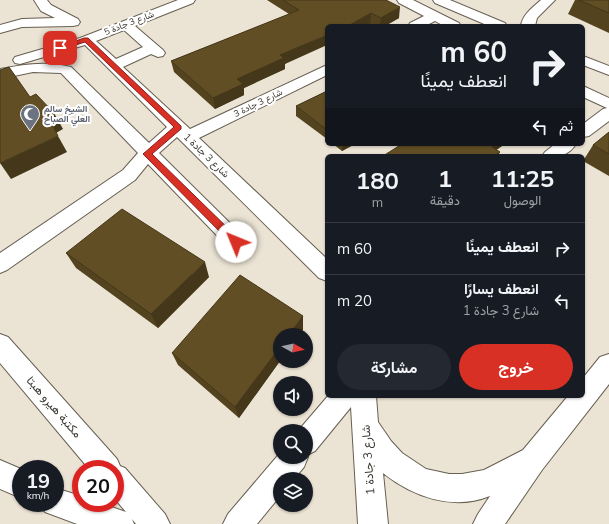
<!DOCTYPE html>
<html lang="ar">
<head>
<meta charset="utf-8">
<style>
  body { margin:0; font-family:Mulish,Vazirmatn,sans-serif; background:#242831; color:#f1f3f6; direction:rtl; height:100vh; display:flex; flex-direction:column; font-size:15px; white-space:nowrap }
  * { box-sizing:border-box; margin:0 }
  p { font-size:13px; color:#9ea1a6 }
  .icon { flex:none; width:22px; height:22px; fill:none; stroke:currentColor; stroke-width:2; stroke-linecap:round; stroke-linejoin:round }
  .map { position:relative; flex:1; overflow:hidden; direction:ltr }
  .drawer { position:absolute; left:325px; top:154px; width:260px; height:244px; display:flex; flex-direction:column; background:#171b24; border-radius:6px; box-shadow:0 1px 3px #0004; direction:rtl }
  .drawer>* { flex:none }
  .hud { position:absolute; left:325px; top:24px; width:260px; height:122px; border-radius:6px; box-shadow:0 1px 3px #0004; direction:rtl; background:#171b24; color:#f1f3f6; overflow:hidden }
  .needle { width:26px; rotate:98deg }
  .buttons { position:absolute; left:273px; top:328px; display:grid; gap:8px }
  .buttons a { display:grid; place-items:center; width:40px; height:40px; border-radius:50%; background:#171b24; box-shadow:0 1px 3px #0004; font-size:20px }
  .speed { position:absolute; left:12px; top:460px; display:flex; gap:8px; font-size:20px; font-weight:700; text-align:center }
  .speed>* { display:grid; place-content:center; width:52px; height:52px; border-radius:50%; background:#171b24; box-shadow:0 1px 3px #0004; line-height:1 }
  .speed small { font-size:10px; font-weight:400 }
  .speed .limit { border:6px solid #d22; background:#fff; color:#111 }
  .pin { position:absolute; display:grid; place-items:center; width:34px; height:34px; color:#fff; margin:-17px; border-radius:8px; box-shadow:0 2px 6px #0006 }
  .me { position:absolute; width:44px; margin:-22px; rotate:315deg; stroke-linejoin:round; filter:drop-shadow(0 0 3px #0008) }
  .turn { display:flex; align-items:center; gap:14px; height:84px; padding:0 12px; font-size:18px }
  .turn .icon { width:52px; height:52px; stroke-width:2.5 }
  .turn b { display:block; font-size:28px; line-height:34px }
  .then { display:flex; align-items:center; height:38px; padding:0 12px; background:#0003; gap:8px; font-size:15px }
  .eta { display:flex; justify-content:space-evenly; align-items:center; height:68px; text-align:center }
  .eta b { font-size:24px; font-weight:700; line-height:28px }
  .cta { display:flex; gap:8px; margin-top:auto; padding:8px 12px }
  .cta a { flex:1; height:46px; border-radius:24px; background:#d93025; color:#fff; font-size:16px; font-weight:700; line-height:46px; text-align:center }
  .cta a+a { background:#242831; color:#f1f3f6 }
  ul { padding:0; list-style:none }
  li { display:flex; align-items:center; gap:12px; height:52px; padding:0 12px; border-top:1px solid #363941 }
  li div { flex:1 }
  li b { display:block; font-size:15px }
  li em { font-style:normal }
  .map>svg:first-child { display:block }
</style>
</head>
<body>
<div class="map">
<svg width="609" height="524" viewBox="0 0 609 524">
  <rect width="100%" height="100%" fill="#ebe3d4"/>
  <g fill="none" stroke-linecap="round" stroke-linejoin="round">
    <g stroke="#665f52" stroke-width="2">
      <path id="minor" d="M34 0H47L51 5 78 19 80 22 78 25 73 26 22 27 0 33V25L22 19 55 18 41 11Z
        M178 0H195L193 3 135 26 163 50 165 53 163 56 158 57 151 54 123 67 190 129 327 65V75L199 138 327 259V281L319 278 177 137 159 153 243 236 246 242 243 248 236 250 229 248 148 164 135 180 7 270 0 273V253L123 170 138 153 61 73 33 72 0 79V69C25 64 47 61 71 67L149 143 167 127 85 45 20 64 15 63 13 60 15 57 80 38ZM124 30 143 47 116 59 96 41Z
        M397 0H413L459 23 461 26H444L435 21 425 26H408L410 23 424 16 399 3Z
        M433 0H450L505 23 507 26H489L435 3Z
        M541 0H555L537 18 535 26H521C522 15 533 7 541 0Z
        M583 56 609 66V75L583 65Z
        M583 86 609 98V121L589 136 583 137V124L603 109 607 108 583 97Z
        M555 144H576C567 158 557 156 542 156L545 152Z
        M0 334 8 337 117 459 120 466 125 468 165 514 170 524H136L132 519 134 524H77L45 512 41 503H55V488L81 496V503H100L126 512 115 499V469H89L0 363Z
        M609 354V384L542 470 505 524H473L478 514 490 496C453 511 413 497 383 473L388 524H358L351 407 315 451 307 455 308 457 304 467 294 479H280V496L257 524H223L228 514 280 453V457H306V431H298L328 396H376L378 422 391 441 402 453 426 469 449 474H462L484 470 523 450 568 396H583V378L600 357Z
        M0 460 21 469V498L0 489Z"/>
    </g>
    <use href="#minor" fill="#fff" fill-rule="evenodd"/>
  </g>
  <path fill="#54431f" d="M267 0H386L399 18 385 26H374L370 24 367 26H327L285 64V69L244 88V95L215 109 174 72 171 61 289 14Z
    M575 0H609V33L568 14Z
    M327 91V139L296 116V106Z
    M609 132V176L583 161 593 145Z
    M333 144H355L342 151Z
    M66 253 209 277 158 328 76 268Z
    M303 316V330L280 335V361L239 418 178 365 172 353Z"/>
  <path fill="#453719" d="M400 7 399 18 385 26H380L381 18Z
    M371 13 370 24 367 26H348Z
    M327 35V45L285 64V69L244 88V95L215 109 213 98 237 79 280 55Z
    M54 113 63 129 56 133 48 117Z
    M58 136 67 152 11 179 0 163Z
    M343 144H355L342 151Z
    M495 144H505L488 156 492 147Z
    M500 152 498 156H494Z
    M205 262 209 277 158 328 151 314Z
    M303 316V330L299 335H289Z
    M280 347V361L239 418 235 407Z"/>
  <path fill="#624e24" stroke="#453719" d="M283 0H386L400 7 381 18 371 13 348 26H327V35L280 55 284 58 237 79 243 84 213 98 171 61 299 10Z
    M579 0H609V13Z
    M9 67 30 97 36 94 54 113 48 117 58 136 0 163V70Z
    M327 91V130L296 106Z
    M609 132V154L593 145Z
    M402 144H495L492 147 500 152 494 156H383Z
    M122 209 205 262 151 314 66 253Z
    M240 275 303 316 289 335H280V347L235 407 172 353Z"/>
  <path fill="#d93025" stroke="#8d1f18" d="M84 38H88L181 126V129L152 154 239 239 240 242 239 244H232L143 154 174 127 85 42 60 50 57 48Z"/>
  <defs>
    <g id="mosque-pin" transform="scale(1)"><path d="M0 17L-7.5 6A9.5 9.5 0 1 1 7.5 6Z" fill="#6b7280" stroke="#fff"/><path d="M3.5-4.9A6 6 0 1 0 3.5 4.9A5 5 0 1 1 3.5-4.9Z" fill="#fff"/></g>
  </defs>
  <g fill-rule="evenodd">
    <use href="#mosque-pin" x="30" y="114"/>
  </g>
  <g text-anchor="middle" stroke-width="4" stroke-linejoin="round" paint-order="stroke">
    <g font-size="9" fill="#3a3731" stroke="#fff">
      <text transform="translate(129 23) rotate(-21)" y="3">شارع 3 جادة 5</text>
      <text transform="translate(258 103) rotate(-26)" y="3">شارع 3 جادة 3</text>
    </g>
    <g font-size="9" font-weight="bold" fill="#5b616d" stroke="#fff" text-anchor="start">
      <text x="44" y="112">الشيخ سالم<tspan x="44" dy="10">العلي الصباح</tspan></text>
    </g>
    <g font-size="10" fill="#3a3731" stroke="#fff">
      <text transform="translate(207 155) rotate(44)" y="4">شارع 3 جادة 1</text>
    </g>
    <g font-size="12" fill="#3a3731" stroke="#fff">
      <text transform="translate(54 407) rotate(49)" y="4">مكتبة هيرو هبتا</text>
      <text transform="translate(368 460) rotate(-94)" y="4">شارع 3 جادة 1</text>
    </g>
  </g>
</svg>
<div class="buttons">
<a><svg class="needle" viewBox="-14 -14 28 28"><path d="M0-13l5 13h-10z" fill="#e53935"/><path d="M0 13l5-13h-10z" fill="#9ea1a6"/></svg></a>
<a><svg class="icon" aria-label="sound" viewBox="0 0 24 24"><path d="M4 9h4l5-4v14l-5-4H4zM17 9q2 3 0 6"/></svg></a>
<a><svg class="icon" aria-label="search" viewBox="0 0 24 24"><circle cx="10" cy="10" r="6"/><path d="M15 15l6 6"/></svg></a>
<a><svg class="icon" aria-label="layers" viewBox="0 0 24 24"><path d="M12 4l9 5-9 5-9-5zM3 14l9 5 9-5"/></svg></a>
</div>
<div class="speed"><div>19<small>km/h</small></div><div class="limit">20</div></div>
<div class="pin" style="left:60px;top:48px;background:#d93025"><svg class="icon" aria-label="arrive" viewBox="0 0 24 24"><path d="M6 21V4h12l-3 4 3 4H6"/></svg></div>
<svg class="me" style="left:236px;top:242px" viewBox="-20 -20 40 40"><circle r="19" fill="#fff"/><path d="M0-13L10 11 0 6-10 11z" fill="#d93025"/></svg>
<div class="hud">
<div class="turn"><svg class="icon" aria-label="right" viewBox="0 0 24 24"><path d="M7 20v-9h11M14 6l5 5-5 5"/></svg><div><b>60 m</b>انعطف يمينًا</div></div>
<div class="then">ثم<svg class="icon" aria-label="left" viewBox="0 0 24 24"><path d="M17 20v-9H6M10 6l-5 5 5 5"/></svg></div>
</div>
<section class="drawer">
<div class="eta">
<div><b>11:25</b><p>الوصول</p></div>
<div><b>1</b><p>دقيقة</p></div>
<div><b>180</b><p>m</p></div>
</div>
<ul>
<li><svg class="icon" aria-label="right" viewBox="0 0 24 24"><path d="M7 20v-9h11M14 6l5 5-5 5"/></svg><div><b>انعطف يمينًا</b></div><em>60 m</em></li>
<li><svg class="icon" aria-label="left" viewBox="0 0 24 24"><path d="M17 20v-9H6M10 6l-5 5 5 5"/></svg><div><b>انعطف يسارًا</b><p>شارع 3 جادة 1</p></div><em>20 m</em></li>
</ul>
<div class="cta"><a>خروج</a><a>مشاركة</a></div>
</section>
</div>
</body>
</html>
